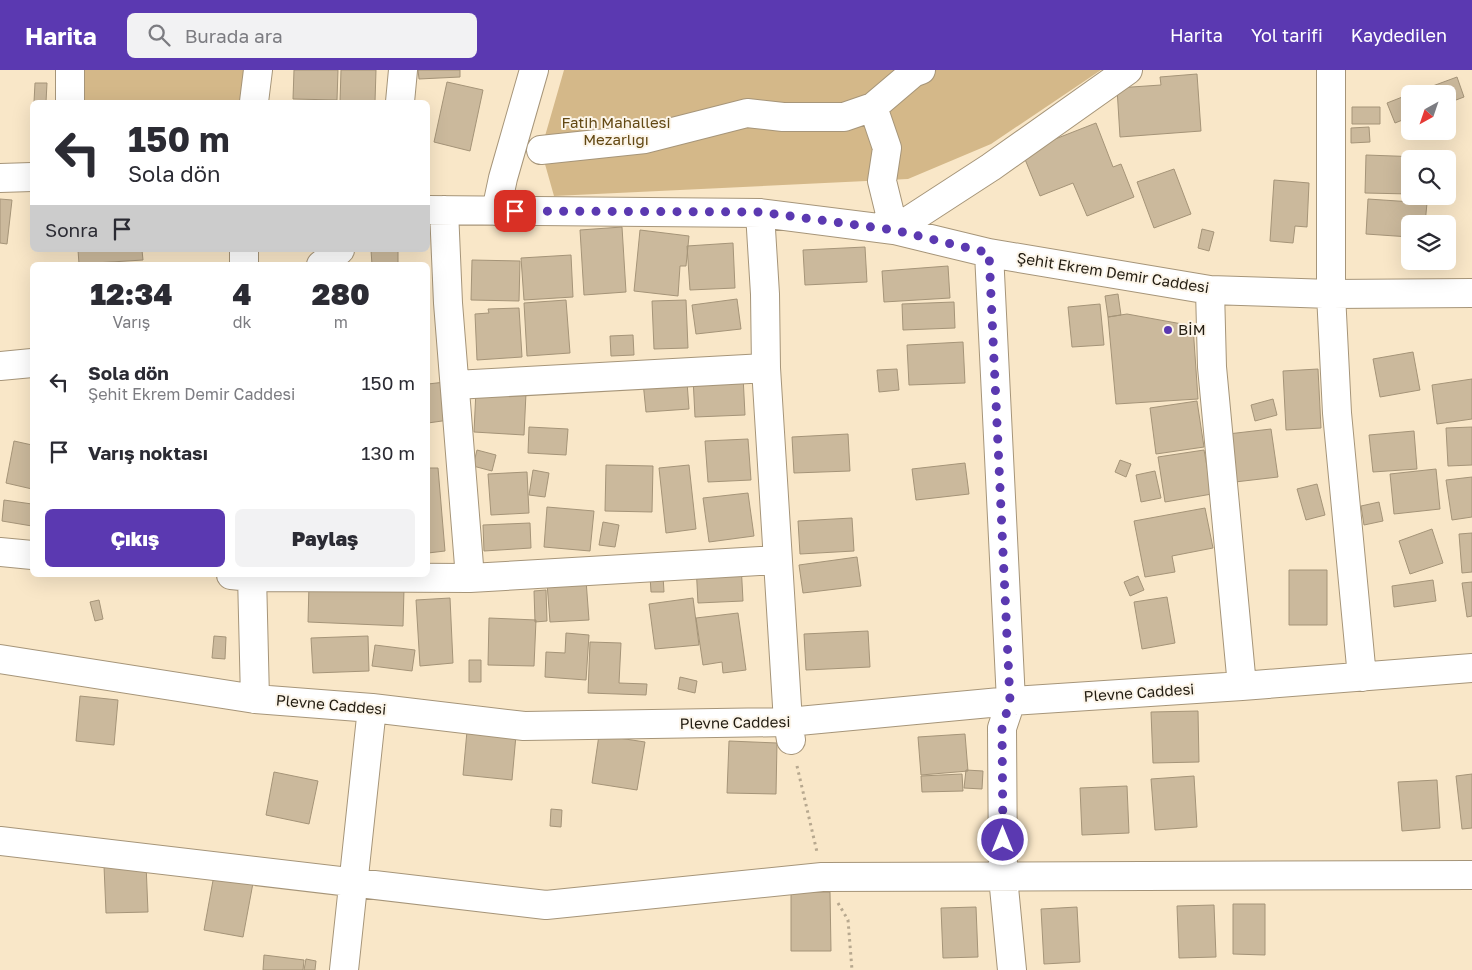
<!DOCTYPE html>
<html lang="tr">
<head>
<meta charset="utf-8">
<style>
  body { margin:0; font-family:"Golos Text",sans-serif; background:#f2f2f3; color:#2b2b33; height:100vh; display:flex; flex-direction:column; font-size:19px; white-space:nowrap }
  * { box-sizing:border-box; margin:0 }
  p { font-size:16px; color:#7c7c81 }
  .icon { flex:none; width:28px; height:28px; fill:none; stroke:currentColor; stroke-width:2; stroke-linecap:round; stroke-linejoin:round }
  .map { position:relative; flex:1; overflow:hidden }
  .drawer { position:absolute; left:30px; top:192px; width:400px; height:315px; display:flex; flex-direction:column; background:#fff; border-radius:8px; box-shadow:0 5px 20px #0002 }
  .drawer>* { flex:none }
  .top-card { position:absolute; left:30px; top:30px; width:400px; height:152px; border-radius:8px; box-shadow:0 5px 20px #0002; background:#fff; color:#2b2b33; overflow:hidden }
  .needle { width:32px; rotate:220deg }
  .controls { position:absolute; left:1401px; top:15px; display:grid; gap:10px }
  .controls a { display:grid; place-items:center; width:55px; height:55px; border-radius:8px; background:#fff; box-shadow:0 5px 20px #0002; font-size:25px }
  .pin { position:absolute; display:grid; place-items:center; width:42px; height:42px; color:#fff; margin:-21px; border-radius:10px; box-shadow:0 2px 8px #0006 }
  .me { position:absolute; width:55px; margin:-28px; rotate:0deg; stroke-linejoin:round; filter:drop-shadow(0 0 4px #0008) }
  .turn { display:flex; align-items:center; gap:18px; height:105px; padding:0 15px; font-size:22px }
  .turn .icon { width:65px; height:65px; stroke-width:2.5 }
  .turn b { display:block; font-size:35px; line-height:42px }
  .then { display:flex; align-items:center; height:48px; padding:0 15px; background:#0003; gap:10px; font-size:19px }
  .eta { display:flex; justify-content:space-evenly; align-items:center; height:85px; text-align:center }
  .eta b { font-size:30px; font-weight:800; line-height:35px }
  .cta { display:flex; gap:10px; margin-top:auto; padding:10px 15px }
  .cta a { flex:1; height:58px; border-radius:8px; background:#5b39b1; color:#fff; font-size:20px; font-weight:800; line-height:58px; text-align:center }
  .cta a+a { background:#f2f2f3; color:#2b2b33 }
  ul { padding:0; list-style:none }
  li { display:flex; align-items:center; gap:15px; height:70px; padding:0 15px }
  li div { flex:1 }
  li b { display:block; font-size:19px }
  li em { font-style:normal }
  header { display:flex; align-items:center; gap:30px; box-sizing:border-box; height:70px; padding:0 25px; background:#5b39b1; color:#fff }
  header strong { font-size:24px }
  nav { display:flex; gap:28px; margin-inline-start:auto; font-size:18px }
  .search { width:350px; height:45px; background:#f2f2f3; display:flex; align-items:center; gap:12px; box-sizing:border-box; padding:0 18px; border-radius:8px; color:#7c7c81; font-size:19px }
  .map>svg:first-child { display:block }
</style>
</head>
<body>
<header>
<strong>Harita</strong>
<div class="search"><svg class="icon" aria-label="search" viewBox="0 0 24 24"><circle cx="10" cy="10" r="6"/><path d="M15 15l6 6"/></svg>Burada ara</div>
<nav><a>Harita</a><a>Yol tarifi</a><a>Kaydedilen</a></nav>
</header>
<div class="map">
<svg width="1472" height="900" viewBox="0 0 1472 900">
  <rect width="100%" height="100%" fill="#f9e7c8"/>
  <path fill="#d4b889" d="M84 0H251L248 32H83Z
    M564 0H1101L991 74 908 109 554 126 541 80Z"/>
  <path fill="#cbb99c" stroke="#a59478" d="M294 0H338L337 30 293 29Z
    M341 0H376L375 32H340Z
    M418 0H460V7L419 9Z
    M1197 4 1201 61 1120 67 1117 18 1161 15 1160 7Z
    M1457 7 1464 27 1448 33V24H1411Z
    M447 12 483 20 470 81 434 72Z
    M35 13H47L46 32H34Z
    M1410 24V47L1395 53 1387 33Z
    M1352 37H1380V54H1352Z
    M1096 53 1113 97 1121 94 1134 127 1087 146 1073 113 1040 126 1022 82Z
    M1369 57 1370 72 1351 73V58Z
    M1366 85 1421 87 1420 89H1410V124L1365 123Z
    M1174 99 1191 144 1154 158 1137 112Z
    M1274 110 1309 113 1307 157 1295 156 1293 173 1270 171Z
    M0 129 12 130 7 174 0 173Z
    M1368 129 1427 133 1425 154H1410V167L1366 164Z
    M622 157 626 222 584 225 580 160Z
    M1202 159 1214 162 1209 181 1198 178Z
    M640 160 689 166 686 196H680L678 226 634 221Z
    M733 173 735 218 690 220 687 176Z
    M865 177 867 212 805 215 803 180Z
    M78 180H142L143 190 79 194Z
    M371 180H398V195H372Z
    M571 185 573 227 524 230 521 188Z
    M472 190 520 191 519 231 471 230Z
    M948 196 950 228 884 232 882 201Z
    M1118 224 1121 245 1108 247 1105 226Z
    M737 229 741 259 696 264 692 235Z
    M566 230 570 283 527 286 524 233Z
    M686 230 688 278 654 279 652 231Z
    M954 232 955 258 903 260 902 234Z
    M1100 234 1104 275 1072 277 1068 237Z
    M519 238 522 287 477 290 475 244 489 243 488 239Z
    M1127 244 1193 256 1198 329 1116 334 1108 247Z
    M633 265 634 285 611 286 610 266Z
    M963 272 965 313 909 315 907 275Z
    M1413 282 1420 320 1380 327 1373 289Z
    M686 298 689 339 646 342 642 302Z
    M897 299 899 320 879 322 877 300Z
    M1318 299 1321 358 1286 360 1283 301Z
    M743 306 745 345 695 347 693 308Z
    M1472 309V349L1437 354 1432 315Z
    M445 312 449 350 428 353V314Z
    M476 320 526 323 524 365 474 362Z
    M1273 329 1277 345 1255 351 1251 335Z
    M1197 331 1204 377 1156 384 1150 338Z
    M529 357 568 359 566 385 528 383Z
    M1472 357V395L1448 396 1446 358Z
    M1271 359 1278 407 1235 412 1228 364Z
    M1414 361 1417 399 1373 402 1369 365Z
    M848 364 850 401 794 403 792 367Z
    M748 369 751 410 708 412 705 371Z
    M14 371 32 375V419L6 413Z
    M477 380 496 385 492 401 473 396Z
    M1204 380 1212 424 1165 432 1158 387Z
    M1120 390 1131 394 1126 407 1115 402Z
    M965 393 969 424 916 430 912 399Z
    M606 395 653 396 652 442 605 441Z
    M689 395 696 459 666 463 659 398Z
    M428 398H438L445 481 428 483Z
    M1436 399 1440 439 1394 444 1390 404Z
    M533 400 549 403 545 427 529 425Z
    M1155 401 1161 428 1141 432 1136 405Z
    M527 402 529 443 491 445 488 404Z
    M1472 407V447L1452 450 1446 410Z
    M1317 414 1325 445 1306 450 1297 419Z
    M748 423 754 466 709 472 703 428Z
    M4 430 32 434V456L2 451Z
    M1379 432 1383 451 1364 455 1361 436Z
    M547 437 594 441 590 481 544 477Z
    M1205 438 1213 478 1172 486 1175 502 1145 507 1134 451Z
    M852 448 854 481 800 484 798 451Z
    M603 452 619 455 615 477 599 475Z
    M530 453 531 478 484 481 483 455Z
    M1432 459 1443 493 1410 504 1399 471Z
    M1472 463V502L1462 503 1459 464Z
    M857 487 861 516 803 523 799 495Z
    M741 493 743 531 698 533 696 495Z
    M1289 500H1327V555H1289Z
    M650 506H663L664 522H651Z
    M1138 506 1144 520 1130 526 1124 512Z
    M586 510 589 550 550 552 547 513Z
    M1433 510 1436 531 1394 537 1392 516Z
    M1472 512V546L1467 547 1462 513Z
    M309 515 404 519 403 556 308 552Z
    M546 520 547 551 535 552 534 521Z
    M1167 527 1175 573 1142 579 1134 532Z
    M450 528 453 593 420 596 416 530Z
    M693 528 699 575 655 579 649 534Z
    M99 530 103 549 95 551 90 532Z
    M738 543 746 600 723 603 722 592 703 595 696 548Z
    M489 548 536 550 534 596 488 595Z
    M868 561 870 597 806 600 804 564Z
    M566 563 589 565 586 610 545 607 546 582 565 583Z
    M214 566 226 567 225 589 212 588Z
    M368 566 369 601 313 603 311 568Z
    M590 572 621 573 619 613 647 614 646 625 588 623Z
    M375 575 415 580 412 601 372 596Z
    M469 590H481V612H469Z
    M680 607 697 611 695 623 678 619Z
    M80 626 118 630 114 675 76 671Z
    M1198 641 1199 692 1153 693 1151 642Z
    M467 661 516 665 512 710 463 705Z
    M965 664 968 701 921 705 918 667Z
    M599 665 645 672 637 720 592 713Z
    M729 671 777 673 776 724 727 723Z
    M966 700 983 701 982 719 964 718Z
    M274 702 318 711 309 754 266 745Z
    M962 704 963 721 922 722 921 706Z
    M1472 704V758L1462 759 1456 706Z
    M1194 706 1197 757 1155 760 1151 709Z
    M1437 710 1440 758 1402 761 1398 712Z
    M1127 716 1129 763 1082 765 1080 718Z
    M551 739 562 740 561 757 550 756Z
    M146 794 148 842 106 843 104 796Z
    M214 805 253 813 243 867 204 860Z
    M791 822H830L831 881H791Z
    M1233 834H1265V885L1233 884Z
    M1214 835 1216 887 1179 888 1177 836Z
    M976 837 978 887 943 888 941 838Z
    M1077 837 1080 892 1044 894 1041 839Z
    M264 885 304 890 303 900H263Z
    M306 889 316 891 315 900H304Z"/>
  <g fill="none" stroke-linecap="round" stroke-linejoin="round">
    <g stroke="#a69579" stroke-width="30">
      <path id="minor" d="M1331 0V224L1337 343 1362 607
        M70 32V0
        M254 32 258 0
        M400 32 403 0
        M873 37 887 78 882 111 894 160 991 97 1128 0
        M541 80 645 69 747 43 783 47H844L873 37 913 3 921 0
        M0 108 32 107
        M428 140 760 143 894 160 989 183 1210 220 1331 224 1472 223
        M444 140 448 233 470 508
        M496 141 503 108 534 0
        M760 143 765 224 766 298 788 652 791 670
        M244 180V195
        M989 183 1011 631 1002 658 1003 807 1012 900
        M321 195 340 180
        M1210 220 1212 297 1242 616
        M0 296 32 293
        M455 315 766 298
        M0 482 32 485
        M231 505 252 507 470 508 777 490
        M252 505 255 629
        M0 589 255 629 372 638 524 656 788 652 1011 631 1242 616 1472 598
        M0 771 546 835 822 807 1472 805
        M344 900 372 638"/>
    </g>
    <path stroke="#b7a88f" stroke-width="3" stroke-dasharray="2.5 4" stroke-linecap="butt" d="M797 696 817 782
      M838 833 848 850 852 900"/>
    <use href="#minor" stroke="#fff" stroke-width="28"/>
  </g>
  <g fill="none" stroke-linecap="round" stroke-linejoin="round">
    <path stroke="#5b39b1" stroke-width="9" stroke-dasharray="0 16.2" d="M515 141 760 142 894 160 989 183 1010 631 1002 658 1003 770"/>
  </g>
  <circle fill="#5b39b1" stroke="#fcf5e9" stroke-width="2" cx="1168" cy="260" r="5"/>
  <g text-anchor="middle" stroke-width="4" stroke-linejoin="round" paint-order="stroke">
    <g font-size="15" fill="#624813" stroke="#fcf5e9">
      <text x="616" y="58">Fatih Mahallesi<tspan x="616" dy="17">Mezarlığı</tspan></text>
    </g>
    <g font-size="15" fill="#221c11" stroke="#fcf5e9">
      <text transform="translate(1113 203) rotate(9)" y="5">Şehit Ekrem Demir Caddesi</text>
      <text transform="translate(1139 623) rotate(-4)" y="5">Plevne Caddesi</text>
      <text transform="translate(331 635) rotate(5)" y="5">Plevne Caddesi</text>
      <text transform="translate(735 653) rotate(-1)" y="5">Plevne Caddesi</text>
    </g>
    <g font-size="15" fill="#221c11" stroke="#fcf5e9" text-anchor="start">
      <text x="1178" y="265">BİM</text>
    </g>
  </g>
</svg>
<div class="controls">
<a><svg class="needle" viewBox="-14 -14 28 28"><path d="M0-13l5 13h-10z" fill="#e53935"/><path d="M0 13l5-13h-10z" fill="#7c7c81"/></svg></a>
<a><svg class="icon" aria-label="search" viewBox="0 0 24 24"><circle cx="10" cy="10" r="6"/><path d="M15 15l6 6"/></svg></a>
<a><svg class="icon" aria-label="layers" viewBox="0 0 24 24"><path d="M12 4l9 5-9 5-9-5zM3 14l9 5 9-5"/></svg></a>
</div>
<div class="pin" style="left:515px;top:141px;background:#d93025"><svg class="icon" aria-label="arrive" viewBox="0 0 24 24"><path d="M6 21V4h12l-3 4 3 4H6"/></svg></div>
<svg class="me" style="left:1003px;top:770px" viewBox="-20 -20 40 40"><circle r="17" fill="#5b39b1" stroke="#fff" stroke-width="3"/><path d="M0-11L8 9 0 5-8 9z" fill="#fff"/></svg>
<div class="top-card">
<div class="turn"><svg class="icon" aria-label="left" viewBox="0 0 24 24"><path d="M17 20v-9H6M10 6l-5 5 5 5"/></svg><div><b>150 m</b>Sola dön</div></div>
<div class="then">Sonra<svg class="icon" aria-label="arrive" viewBox="0 0 24 24"><path d="M6 21V4h12l-3 4 3 4H6"/></svg></div>
</div>
<section class="drawer">
<div class="eta">
<div><b>12:34</b><p>Varış</p></div>
<div><b>4</b><p>dk</p></div>
<div><b>280</b><p>m</p></div>
</div>
<ul>
<li><svg class="icon" aria-label="left" viewBox="0 0 24 24"><path d="M17 20v-9H6M10 6l-5 5 5 5"/></svg><div><b>Sola dön</b><p>Şehit Ekrem Demir Caddesi</p></div><em>150 m</em></li>
<li><svg class="icon" aria-label="arrive" viewBox="0 0 24 24"><path d="M6 21V4h12l-3 4 3 4H6"/></svg><div><b>Varış noktası</b></div><em>130 m</em></li>
</ul>
<div class="cta"><a>Çıkış</a><a>Paylaş</a></div>
</section>
</div>
</body>
</html>
